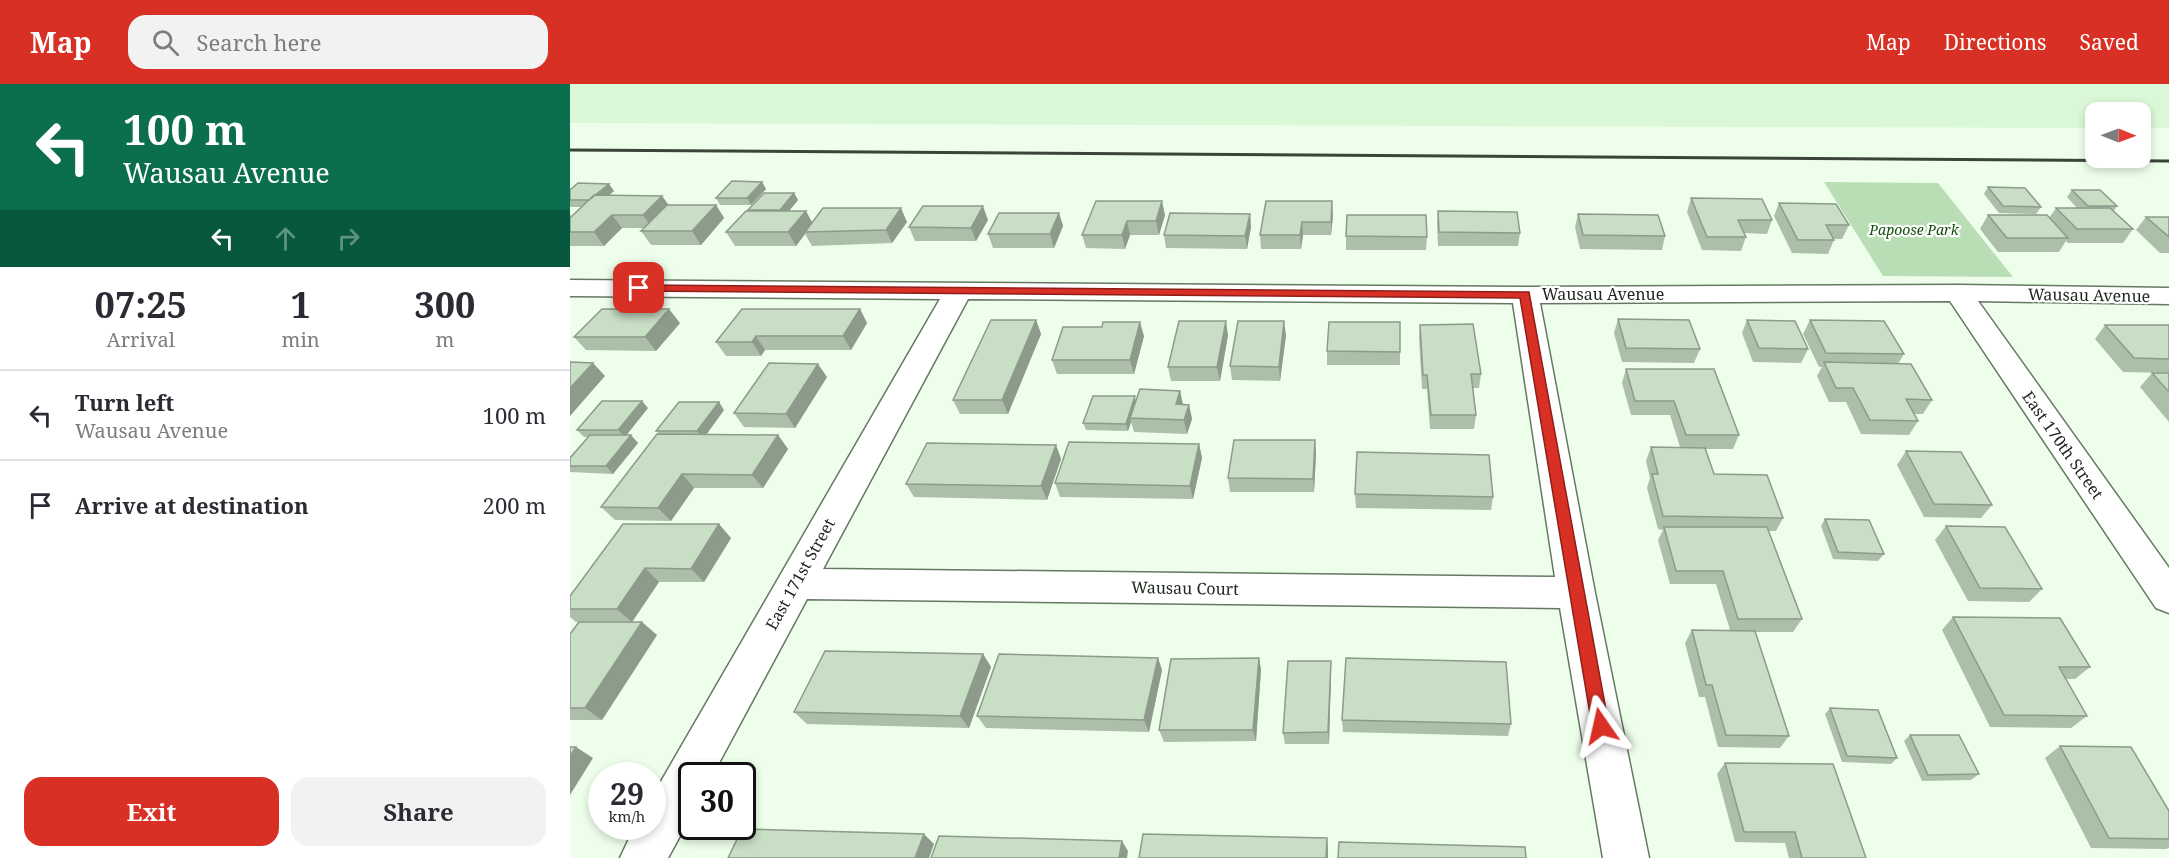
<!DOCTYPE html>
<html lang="en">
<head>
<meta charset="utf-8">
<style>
  body { margin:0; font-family:"Noto Serif",serif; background:#f2f2f3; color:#2b2b33; height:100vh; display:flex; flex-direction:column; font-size:22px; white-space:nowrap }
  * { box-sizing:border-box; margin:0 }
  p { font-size:20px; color:#7c7c81 }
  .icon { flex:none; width:33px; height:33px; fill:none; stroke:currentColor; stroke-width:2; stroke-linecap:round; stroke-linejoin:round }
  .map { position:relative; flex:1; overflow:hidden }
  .details { display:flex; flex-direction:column; background:#fff; width:570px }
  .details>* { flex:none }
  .top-card { background:#0b6e4f; color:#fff; overflow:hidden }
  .needle { width:39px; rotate:91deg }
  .fabs { position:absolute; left:1515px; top:18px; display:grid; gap:12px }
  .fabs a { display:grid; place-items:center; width:66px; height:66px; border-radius:12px; background:#fff; box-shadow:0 3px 9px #0003; font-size:30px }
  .speed { position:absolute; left:18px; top:678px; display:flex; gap:12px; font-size:30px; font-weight:700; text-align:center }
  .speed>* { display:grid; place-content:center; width:78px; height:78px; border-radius:50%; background:#fff; box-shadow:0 3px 9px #0003; line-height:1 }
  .speed small { font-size:15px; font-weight:400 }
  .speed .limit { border:3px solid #111; border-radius:9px; background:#fff; color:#111 }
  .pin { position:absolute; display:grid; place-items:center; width:51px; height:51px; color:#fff; margin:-26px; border-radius:12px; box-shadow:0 3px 9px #0006 }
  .me { position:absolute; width:66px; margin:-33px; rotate:349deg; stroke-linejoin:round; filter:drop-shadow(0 0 4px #0008) }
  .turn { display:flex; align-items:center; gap:21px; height:126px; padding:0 24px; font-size:27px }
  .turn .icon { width:78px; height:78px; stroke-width:2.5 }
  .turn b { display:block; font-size:42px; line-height:51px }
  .lanes { display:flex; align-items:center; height:57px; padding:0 24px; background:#0003; justify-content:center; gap:30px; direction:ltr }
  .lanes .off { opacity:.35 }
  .eta { display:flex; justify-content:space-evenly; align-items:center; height:102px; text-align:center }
  .eta b { font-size:36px; font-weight:700; line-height:42px }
  .cta { display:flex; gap:12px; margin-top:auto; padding:12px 24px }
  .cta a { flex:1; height:69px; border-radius:18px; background:#d93025; color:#fff; font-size:24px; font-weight:700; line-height:69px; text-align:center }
  .cta a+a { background:#f2f2f3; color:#2b2b33 }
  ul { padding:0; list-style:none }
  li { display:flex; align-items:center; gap:18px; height:90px; padding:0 24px; border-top:2px solid #e1e1e2 }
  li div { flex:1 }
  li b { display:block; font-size:22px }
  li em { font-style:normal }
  header { display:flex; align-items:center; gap:36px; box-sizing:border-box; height:84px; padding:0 30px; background:#d93025; color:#fff }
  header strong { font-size:28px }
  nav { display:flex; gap:33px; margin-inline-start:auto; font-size:21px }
  .search { width:420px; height:54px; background:#f2f2f3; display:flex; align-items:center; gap:15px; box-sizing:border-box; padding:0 21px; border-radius:18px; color:#7c7c81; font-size:22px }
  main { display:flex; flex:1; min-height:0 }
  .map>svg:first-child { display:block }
</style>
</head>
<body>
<header>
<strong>Map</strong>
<div class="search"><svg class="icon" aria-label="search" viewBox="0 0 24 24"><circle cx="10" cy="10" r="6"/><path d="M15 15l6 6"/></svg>Search here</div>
<nav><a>Map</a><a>Directions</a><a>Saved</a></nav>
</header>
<main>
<section class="details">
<div class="top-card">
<div class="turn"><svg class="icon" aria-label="left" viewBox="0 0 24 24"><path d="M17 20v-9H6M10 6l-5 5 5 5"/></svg><div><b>100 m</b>Wausau Avenue</div></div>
<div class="lanes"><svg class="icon" aria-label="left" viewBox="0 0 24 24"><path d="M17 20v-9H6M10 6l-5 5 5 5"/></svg><svg class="icon off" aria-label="ahead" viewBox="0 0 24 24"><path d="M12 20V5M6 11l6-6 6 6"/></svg><svg class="icon off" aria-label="right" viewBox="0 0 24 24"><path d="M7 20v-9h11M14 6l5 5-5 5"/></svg></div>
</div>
<div class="eta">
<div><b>07:25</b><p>Arrival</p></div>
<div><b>1</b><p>min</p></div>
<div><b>300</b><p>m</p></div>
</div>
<ul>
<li><svg class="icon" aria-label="left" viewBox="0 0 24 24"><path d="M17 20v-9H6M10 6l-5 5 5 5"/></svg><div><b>Turn left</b><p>Wausau Avenue</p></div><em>100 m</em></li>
<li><svg class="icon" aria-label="arrive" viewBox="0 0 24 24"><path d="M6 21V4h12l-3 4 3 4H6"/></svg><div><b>Arrive at destination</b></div><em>200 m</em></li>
</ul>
<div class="cta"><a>Exit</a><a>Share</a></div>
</section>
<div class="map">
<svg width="1599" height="774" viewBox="0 0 1599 774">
  <rect width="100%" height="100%" fill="#edffea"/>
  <path fill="#daf7d7" d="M0 0H1599V44H1571L1570 28H1526L1525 44 0 39Z"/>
  <path fill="#b9ddb5" d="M1254 98 1368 99 1443 193 1313 192Z"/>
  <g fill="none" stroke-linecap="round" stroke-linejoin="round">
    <g stroke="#657962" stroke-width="3">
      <path id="street" d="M0 196 955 203 1388 201 1599 204V220L1408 217 1599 484V529L1586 524 1380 217 970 219 1025 509 1079 774H1033L990 524 237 515 142 692H122V730L98 774H50L65 742H82V713L370 215 0 212ZM398 215 943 219 985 493 253 485Z"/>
    </g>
    <use href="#street" fill="#fff" fill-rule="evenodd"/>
    <path stroke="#3a4438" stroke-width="3" d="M0 66 1599 77"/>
  </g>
  <path fill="#acbfa9" d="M192 98 196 105 181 121H150L146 114Z
    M1418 103 1471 123 1466 130 1429 129 1414 110Z
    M0 106 44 107 38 112H92L99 121H146L154 134 131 161H81L71 147 74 144H52L34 162H0V130L1 132 11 123H0Z
    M1502 106 1547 122 1544 127 1563 145 1553 159H1498L1496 157 1489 168H1428L1410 145 1418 131 1479 134 1486 124H1507L1497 113Z
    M224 109 228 116 219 127 242 139 337 138 322 159 242 162 235 150 226 162H165L156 148Z
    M1121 114 1202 136 1197 150 1174 149 1176 153 1171 167 1132 166 1117 128Z
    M526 117 595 131 589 151H560L555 165 516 164 512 151Z
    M696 117 763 131 761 151H733L731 165H691L690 151Z
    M1209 119 1279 141 1272 155H1263L1264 156 1258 170 1222 169 1204 132Z
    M868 127 950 149 948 162H868L867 140Z
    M489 129 493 142 484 164H423L418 150Z
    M680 130 681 143 677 165 596 164 594 151Z
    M1008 130 1095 152 1092 166 1010 165 1005 143Z
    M1576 133H1599V169H1590L1566 146Z
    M418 136 406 157H345L339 143Z
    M776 152 857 153 856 166H776Z
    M290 225 297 239 281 266H195L191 272H156L146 258Z
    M1048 235 1130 265 1124 279 1052 278 1044 249Z
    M466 236 471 250 438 330H390L383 316Z
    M1177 236 1238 265 1231 279 1183 278 1172 249Z
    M1240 236 1334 270 1328 280 1362 316 1353 330H1344L1348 337 1339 351 1291 350 1276 318H1259L1247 292 1252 283H1249L1233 250Z
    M110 239 86 267 16 266 4 253Z
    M850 241 911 290 909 304H903L906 331 904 345H860L857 305H852L849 254Z
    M1535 241H1599V289L1553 288 1525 255Z
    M658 251 650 297H601L598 283Z
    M716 251 710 297 662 296 660 282Z
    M574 252 564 290H487L482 276Z
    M757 267 830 268V281H757Z
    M1056 285 1169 351 1163 365H1135L1144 390 1213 434 1206 447H1198L1232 535 1223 548H1185L1219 652 1210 664 1148 663 1135 613H1129L1115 559 1122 546H1160L1146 500H1100L1088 456 1093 446 1088 445 1077 404 1080 394 1076 377 1081 363H1110L1100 331H1061L1052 299Z
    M1582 289H1599V338L1570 303Z
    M257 293 225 344 174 343 164 329Z
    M610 307 613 321H619L622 335 617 350 564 348 561 338 558 347 516 346 513 339 566 317Z
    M78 324 56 351 68 359 43 390 0 388V374L18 353H14L7 346Z
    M154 326 136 351H208L218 365 193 404H124L101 437 45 436 31 423 89 350 86 347Z
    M745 356 746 370 744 408H660L658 394Z
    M629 360 632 374 623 415 490 413 485 399Z
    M486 361 491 375 477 416 344 413 336 400Z
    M1336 367 1422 421 1411 434 1354 433 1327 381Z
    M785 410 923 413 921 426 786 424Z
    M1255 435 1314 470 1308 477 1263 475 1251 442Z
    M1376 442 1472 505 1459 518 1398 517 1365 456Z
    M161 454 134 498H89L62 538 87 551 32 636H0V550L8 538H6L0 533V512Z
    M1383 533 1520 583 1505 595H1496L1517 632 1501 644 1420 643 1372 546Z
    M413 570 421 583 399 644 237 640 224 628Z
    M588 574 592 586 579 648 416 644 407 632Z
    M689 574 691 586 686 657 594 658 589 646Z
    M761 577V589L759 660H715L713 649Z
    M1260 624 1327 674 1321 680 1272 678 1255 630Z
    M772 636 941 640 938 652 773 648Z
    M1340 651 1409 690 1401 696 1352 697 1334 657Z
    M1490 662 1599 727V764L1596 765 1521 764 1475 674Z
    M1155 679 1296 774H1219L1215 759 1165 758 1147 690Z"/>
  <path fill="#8c9b8a" d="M192 98 196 105 181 121 177 114Z
    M39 100 44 107 25 123 20 116Z
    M224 109 228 116 214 133 210 126Z
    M92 112 101 125 82 144 73 131Z
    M592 117 595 131 589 151 586 137Z
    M762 117 763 131 761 151V138Z
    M146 121 154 134 131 161 122 147Z
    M413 122 418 136 406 157 401 144Z
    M331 124 337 138 322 159 316 146Z
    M236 127 243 140 235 148V150L226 162 218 148Z
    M489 129 493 142 484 164 480 150Z
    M680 130 681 143 677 165 675 152Z
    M42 131 52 144 34 162 24 148Z
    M557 137 560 151 555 165 552 151Z
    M732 138 733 151 731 165 730 151Z
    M99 225 110 239 86 267 75 253Z
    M290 225 297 239 281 266 273 252Z
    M466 236 471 250 438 330 432 316Z
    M656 237 658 251 650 297 647 283Z
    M714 237 716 251 710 297 709 283Z
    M570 238 574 252 564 290 560 276Z
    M186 252 195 266 191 272 182 258Z
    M23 279 35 292 0 332V304Z
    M248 280 257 293 225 344 216 330Z
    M610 307 613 321 606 320Z
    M565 312 566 320 560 334 561 338 558 347 556 340Z
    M72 317 78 324 55 353 48 346Z
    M149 318 154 326 133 355 127 347Z
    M619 321 622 335 617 350 614 336Z
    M61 351 68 359 43 390 36 382Z
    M208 351 218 365 193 404 182 391Z
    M745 356 746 370 744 408 743 395Z
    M629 360 632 374 623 415 620 402Z
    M486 361 491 375 477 416 471 402Z
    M112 390 124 404 101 437 88 424Z
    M149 440 161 454 134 498 121 485Z
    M75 484 89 498 62 538 47 525Z
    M72 538 87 551 32 636 15 624Z
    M413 570 421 583 399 644 390 632Z
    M588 574 592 586 579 648 574 636Z
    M689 574 691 586 686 657 683 646Z
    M761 577V589L759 660 758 648Z
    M6 663 23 674 0 711V672Z
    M354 750 364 760 359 774H345Z
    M757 754 758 764V774H756Z
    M552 757 558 767 557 774H549Z"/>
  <path fill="#c8dec5" stroke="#8c9b8a" stroke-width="1.5" d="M162 97 192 98 177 114H146Z
    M8 99 39 100 19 116H0V106Z
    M1418 103 1455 104 1471 123 1433 122Z
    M1502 106H1530L1547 122H1518Z
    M194 109H224L210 126H178Z
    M24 111 92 112 73 131H42L24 148H0V134Z
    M1121 114 1192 115 1202 136H1168L1176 153H1137Z
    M526 117H592L586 137H557L552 151H512Z
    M696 117H762L761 138H732L730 151H690Z
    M1209 119 1266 120 1279 141H1256L1264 156H1228Z
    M97 121H146L122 147H71Z
    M353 122H413L401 144 339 143Z
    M253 124H331L316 146 235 148Z
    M1486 124H1540L1563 145H1507Z
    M176 127H236L218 148H156Z
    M868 127 947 128 950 149 869 148Z
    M429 129H489L480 150H418Z
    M600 129 680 130 675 152 594 151Z
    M1008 130 1088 131 1095 152 1013 151Z
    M777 131H856L857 153 776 152Z
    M1418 131H1477L1498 154H1437Z
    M1576 133H1599V153Z
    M32 225H99L75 253H4Z
    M172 225H290L273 252H186L182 258H146Z
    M1048 235 1119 236 1130 265 1056 264Z
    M421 236H466L432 316H383Z
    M1177 236 1225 237 1238 265 1189 264Z
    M1240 236 1314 237 1334 270 1256 269Z
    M609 237H656L647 283H598Z
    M668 237H714L709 283 660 282Z
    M533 238H570L560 276H482L493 243H532Z
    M759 238H830V268L757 267Z
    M903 240 911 290H901L906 331H861L857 291H853L850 241Z
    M1535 241H1599V275L1564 274Z
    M0 278 23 279 0 304Z
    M1254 278 1341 280 1362 316 1336 315 1348 337 1300 336 1283 304H1266Z
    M199 279 248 280 216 330 164 329Z
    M1056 285H1144L1169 351H1116L1104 317H1065Z
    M1582 289H1599V308Z
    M570 305 610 307 606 320 619 321 614 336 560 334Z
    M523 312H565L556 340 513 339Z
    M32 317H72L48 346H7Z
    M109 318H149L127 347H86Z
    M87 350 208 351 182 391 112 390 88 424 31 423Z
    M20 351H61L36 382H0V374Z
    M664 356H745L743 395 658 394Z
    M499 358 629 360 620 402 485 399Z
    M357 359 486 361 471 402 336 400Z
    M1081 363 1135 364 1144 390 1197 391 1213 434 1093 432 1082 390H1088Z
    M1336 367 1391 368 1422 421 1364 420Z
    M787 368 919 371 923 413 785 410Z
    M1255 435 1299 436 1314 470 1268 468Z
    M53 440H149L121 485 75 484 47 525H0V512Z
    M1376 442 1435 443 1472 505 1410 504Z
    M1094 443H1197L1232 535H1168L1153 487H1106Z
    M1383 533 1490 534 1520 583H1489L1517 632 1434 631Z
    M9 538H72L15 624H0V550Z
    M1122 546 1185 547 1219 652 1156 651 1142 601H1136Z
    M255 567 413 570 390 632 224 628Z
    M429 570 588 574 574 636 407 632Z
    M689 574 683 646H589L601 575Z
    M776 574 936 578 941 640 772 636Z
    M718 577H761L758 648 713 649Z
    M1260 624 1308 626 1327 674 1277 672Z
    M1340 651H1389L1409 690 1358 691Z
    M1490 662 1561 663 1599 727V755L1539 754Z
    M0 663H6L0 672Z
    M1155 679 1263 680 1296 774H1232L1225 748H1174Z
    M172 745 354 750 345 774H158Z
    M573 750 757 754 756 774H569Z
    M369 752 552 757 549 774H361Z
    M769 758 955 763 956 774H768Z"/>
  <path fill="#d93025" stroke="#8d1f18" stroke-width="1.5" d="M69 201 959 208 1039 642 1037 647 1031 650 1025 647 1022 642 950 214 65 207V202Z"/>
  <g text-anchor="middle" stroke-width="4.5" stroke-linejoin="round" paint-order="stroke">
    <g font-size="14" font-style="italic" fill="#104f0a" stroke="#fff">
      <text x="1344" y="151">Papoose Park</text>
    </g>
    <g font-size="16" fill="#20291f" stroke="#fff">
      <text x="1033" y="216">Wausau Avenue</text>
      <text transform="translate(1519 211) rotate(1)" y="6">Wausau Avenue</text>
      <text transform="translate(1493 361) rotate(55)" y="6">East 170th Street</text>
      <text transform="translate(230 490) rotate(-61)" y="6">East 171st Street</text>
      <text transform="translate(615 504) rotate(1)" y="6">Wausau Court</text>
    </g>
  </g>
</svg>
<div class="fabs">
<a><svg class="needle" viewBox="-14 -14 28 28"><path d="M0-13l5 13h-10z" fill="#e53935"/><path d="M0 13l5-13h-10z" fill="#7c7c81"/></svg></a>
</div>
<div class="speed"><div>29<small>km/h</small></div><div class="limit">30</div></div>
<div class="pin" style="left:69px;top:204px;background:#d93025"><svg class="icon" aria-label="arrive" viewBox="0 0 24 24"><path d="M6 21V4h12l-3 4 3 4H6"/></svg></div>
<svg class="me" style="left:1031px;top:642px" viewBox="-20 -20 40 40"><path d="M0-17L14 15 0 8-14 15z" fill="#d93025" stroke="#fff" stroke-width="4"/></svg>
</div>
</main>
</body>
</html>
